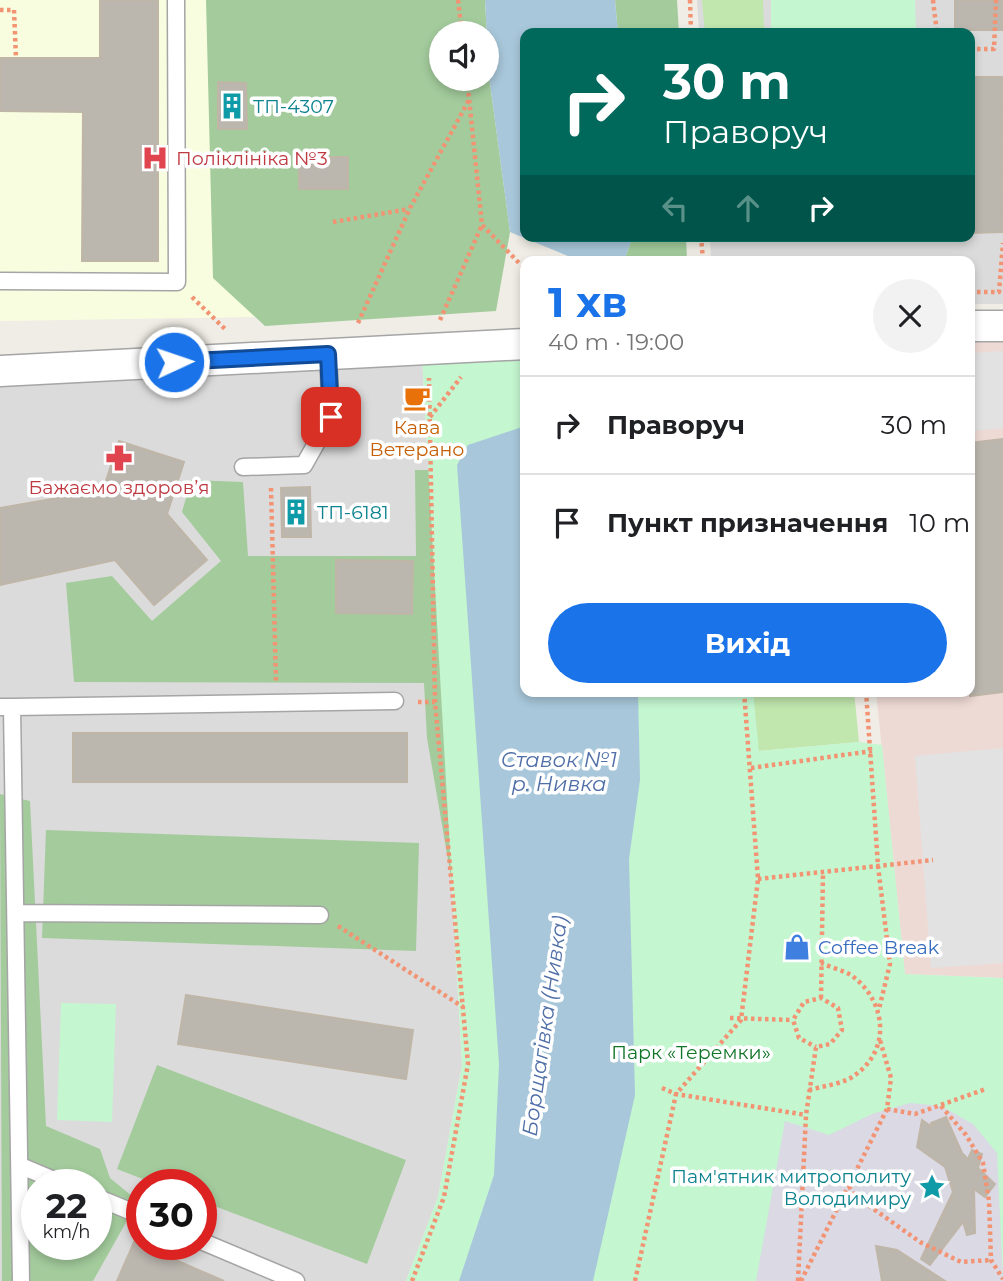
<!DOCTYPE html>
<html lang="uk">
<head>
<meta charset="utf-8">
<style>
  body { margin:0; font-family:Montserrat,sans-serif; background:#f2f2f2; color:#202124; height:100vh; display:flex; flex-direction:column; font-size:26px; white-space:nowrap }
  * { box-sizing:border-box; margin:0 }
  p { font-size:23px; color:#757577 }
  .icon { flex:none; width:38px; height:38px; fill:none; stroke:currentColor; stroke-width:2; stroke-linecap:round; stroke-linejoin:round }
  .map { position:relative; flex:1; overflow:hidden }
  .sheet { position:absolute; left:520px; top:256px; width:455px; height:441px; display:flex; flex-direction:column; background:#fff; border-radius:14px; box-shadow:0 4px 10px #0003 }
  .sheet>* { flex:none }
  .top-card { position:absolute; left:520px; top:28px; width:455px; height:214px; border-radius:14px; box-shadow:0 4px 10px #0003; background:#00695c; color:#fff; overflow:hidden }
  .controls { position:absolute; left:429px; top:21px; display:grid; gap:14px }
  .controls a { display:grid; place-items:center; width:70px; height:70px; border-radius:50%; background:#fff; box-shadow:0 4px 10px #0003; font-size:35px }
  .speed { position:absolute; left:21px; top:1169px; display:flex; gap:14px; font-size:35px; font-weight:700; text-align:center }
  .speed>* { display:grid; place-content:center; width:91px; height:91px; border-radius:50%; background:#fff; box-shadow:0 4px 10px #0003; line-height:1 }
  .speed small { font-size:18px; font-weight:400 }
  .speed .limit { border:10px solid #d22; background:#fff; color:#111 }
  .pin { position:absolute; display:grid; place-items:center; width:60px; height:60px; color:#fff; margin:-30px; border-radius:14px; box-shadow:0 4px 10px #0006 }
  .me { position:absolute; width:77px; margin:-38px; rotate:87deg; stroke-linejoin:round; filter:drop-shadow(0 0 5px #0008) }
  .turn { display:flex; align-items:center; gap:24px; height:147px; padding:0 28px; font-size:32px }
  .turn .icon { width:91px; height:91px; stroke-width:2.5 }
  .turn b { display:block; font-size:49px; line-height:60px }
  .lanes { display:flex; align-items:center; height:66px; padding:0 28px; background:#0003; justify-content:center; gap:35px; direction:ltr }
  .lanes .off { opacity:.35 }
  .round { display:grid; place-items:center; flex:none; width:74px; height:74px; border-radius:37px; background:#f2f2f2 }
  .summary { display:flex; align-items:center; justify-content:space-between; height:119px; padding:0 28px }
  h1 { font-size:42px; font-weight:700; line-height:52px; color:#1a73e8 }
  .primary-button { display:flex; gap:14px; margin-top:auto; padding:14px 28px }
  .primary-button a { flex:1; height:80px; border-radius:42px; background:#1a73e8; color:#fff; font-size:28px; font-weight:700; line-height:80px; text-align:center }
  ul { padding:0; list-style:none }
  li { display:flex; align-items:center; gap:21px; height:98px; padding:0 28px; border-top:2px solid #e0e0e0 }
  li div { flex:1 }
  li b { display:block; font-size:26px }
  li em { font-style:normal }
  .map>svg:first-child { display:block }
</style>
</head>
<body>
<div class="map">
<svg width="1003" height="1281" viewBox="0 0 1003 1281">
  <rect width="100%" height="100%" fill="#efede5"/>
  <path fill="#dcdbdb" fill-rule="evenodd" d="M697 0H1003V304H970V261H711L710 236H970V33H699Z
    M422 357 462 1065 438 1197 406 1281H0V377ZM37 1185H96V1244H37ZM142 1185H201V1244H142Z"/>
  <path fill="#eedad5" d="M1003 335V978L905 974 876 691H970V336Z"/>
  <path fill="#f9fddf" d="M0 0H303L317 316 0 321Z"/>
  <path fill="#c1e6ae" d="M702 0H763L764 30 705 33Z
    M809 691H854L859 742 758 751 753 696Z"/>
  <path fill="#a3cb9c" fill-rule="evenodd" d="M206 0H485L489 76 510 232 496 311 265 326 213 278ZM441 33H486V79H441Z
    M615 0H677L679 33H618Z
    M633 236H686L687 261H624Z
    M415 470H448L468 721 485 1121 482 1182 449 1281H420L450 1196 473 1063 468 975 427 738 424 683 74 682 66 583 112 576 152 621 221 561 182 512 191 480 243 482 248 556H416Z
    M0 794 30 801 46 1126 100 1149 110 1178 138 1201 93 1281H2ZM37 1185H96V1244H37Z
    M46 830 419 843 416 951 42 938Z
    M157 1065 406 1160 367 1264 201 1201V1185H158L117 1169Z"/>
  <path fill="#c4f6d0" d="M771 0H915L916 33H771Z
    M525 353V691H753L759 751 859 742 882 745 905 974 1003 978V1281H406L438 1197 462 1065 422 357Z
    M61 1003 116 1004 112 1122 57 1120Z"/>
  <path fill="#e2e2e2" d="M1003 351V428L970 431V353Z
    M1003 748V963L931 968 915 756Z"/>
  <path fill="#dbd9e4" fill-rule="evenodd" d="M910 1103 941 1106 973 1124 997 1153 1003 1281H934L876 1247 881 1281H756L785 1121 829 1135 872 1114ZM930 1126 968 1215 956 1231 941 1217 953 1192 945 1167 918 1147 921 1127Z"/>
  <path fill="#a8c7da" d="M485 0H615L618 33H525V236H633L624 261H580L510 232 489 76Z
    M525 426V691H638L640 780 629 859 635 1095 593 1281H459L494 1175 499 1064 457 465 468 445Z"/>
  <path fill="#bbb6ae" stroke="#bfb6a8" stroke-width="2" d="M100 0H158V261H82L83 112 0 111V58H100Z
    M955 0H1002V30H955Z
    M970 77H1002L1003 232 970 233Z
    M218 82 246 83 247 129H218Z
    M299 157H348V189H299Z
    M1003 439V692L970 696V443Z
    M119 441 184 462 167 514 207 560 154 605 115 560 0 585V508L103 490Z
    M310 487 311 537H282L281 488Z
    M336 560 413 561 412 614 336 613Z
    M73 733H407V782H73Z
    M186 995 413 1030 406 1079 178 1044Z
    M946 1117 962 1153 968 1159 972 1150 982 1154 978 1168 995 1184 985 1197 974 1189 975 1233 967 1235 963 1222 930 1265 921 1259 953 1192 945 1167 917 1147 922 1120 932 1127 931 1123Z
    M134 1242 224 1281H117Z
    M876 1246 897 1250 945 1281H882Z"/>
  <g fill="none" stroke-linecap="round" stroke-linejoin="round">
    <g stroke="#a5a5a5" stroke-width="19">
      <path id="lane" d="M0 281 177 282 176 0
        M243 467 304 465 331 417 328 353
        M0 707H12L21 1281
        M12 707 395 701
        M18 913 320 915
        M21 1166 66 1185
        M96 1197 142 1216
        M201 1241 296 1281"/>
    </g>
    <g stroke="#a5a5a5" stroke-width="33">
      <path id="street" d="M970 326H1003
        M0 371 525 344"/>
    </g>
    <path stroke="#f29373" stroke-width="4.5" stroke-dasharray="3.5 3.5" stroke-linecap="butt" d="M458 0 462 33
      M690 0 691 33
      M933 0 937 33
      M0 10H14L16 58
      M970 49H994L996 0
      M467 79 482 225 525 269
      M333 222 409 209
      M701 236 703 261
      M970 292H999L1003 243
      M192 297 226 330
      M440 320 482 225
      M358 323 410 208 469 100
      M430 417 461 377
      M271 488 276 682
      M866 691 878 866 890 964 879 1009
      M418 702H435
      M751 768 872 751
      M758 879 933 860
      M338 926 463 1007
      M821 998 823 872
      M730 1018 793 1020
      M662 1088 676 1094 806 1115
      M809 1090C823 1086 844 1084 855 1075 892 1049 886 1000 851 975 842 970 830 967 821 963
      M941 1106 966 1135 983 1163 989 1201 991 1260 1003 1279
      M887 1109 915 1114 986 1089
      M849 1186 854 1195 920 1242 961 1262 991 1260
      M412 1281 444 1197 468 1064 435 702 429 378
      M635 1281 676 1094 741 1020 758 879 744 691
      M798 1281 806 1115 816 1047 830 1044 842 1030 838 1008 821 998 804 1002 793 1020 799 1038 816 1047
      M801 1281 887 1109 891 1078 880 1040"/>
    <use href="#lane" stroke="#fff" stroke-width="16"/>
    <use href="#street" stroke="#fff" stroke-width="30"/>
  </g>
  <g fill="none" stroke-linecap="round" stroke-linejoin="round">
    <g stroke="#114b97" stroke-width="18">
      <path id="route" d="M174 362 328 354 331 417"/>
    </g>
    <use href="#route" stroke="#1a73e8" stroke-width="12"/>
  </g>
  <defs>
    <g id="building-bare" transform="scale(2.1)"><path d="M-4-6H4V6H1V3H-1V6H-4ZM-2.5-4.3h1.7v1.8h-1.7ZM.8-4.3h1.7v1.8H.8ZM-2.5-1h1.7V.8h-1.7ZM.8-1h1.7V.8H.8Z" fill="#0f9aa8" stroke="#fff" stroke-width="2.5" paint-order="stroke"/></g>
    <g id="hospital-bare" transform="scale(2.1)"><path d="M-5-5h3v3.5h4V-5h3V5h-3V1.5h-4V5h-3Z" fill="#e0444e" stroke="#fff" stroke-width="2.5" paint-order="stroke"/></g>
    <g id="cafe-bare" transform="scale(2.1)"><path d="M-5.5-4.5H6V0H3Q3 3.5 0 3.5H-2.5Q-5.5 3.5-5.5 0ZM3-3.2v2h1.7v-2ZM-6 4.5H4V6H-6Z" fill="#e8710a" stroke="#fff" stroke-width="2.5" paint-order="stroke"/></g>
    <g id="pharmacy-bare" transform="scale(2.1)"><path d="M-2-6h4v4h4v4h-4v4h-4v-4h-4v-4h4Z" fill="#e0444e" stroke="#fff" stroke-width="2.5" paint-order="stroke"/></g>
    <g id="shop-bare" transform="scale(2.1)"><path d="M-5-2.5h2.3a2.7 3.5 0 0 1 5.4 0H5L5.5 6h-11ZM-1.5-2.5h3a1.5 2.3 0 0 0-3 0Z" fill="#3f7fe0" stroke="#fff" stroke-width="2.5" paint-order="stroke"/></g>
    <g id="sight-bare" transform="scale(2.1)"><path d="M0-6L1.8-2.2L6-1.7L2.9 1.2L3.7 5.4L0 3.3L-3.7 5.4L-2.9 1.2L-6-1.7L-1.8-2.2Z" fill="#0f9aa8" stroke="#fff" stroke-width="2.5" paint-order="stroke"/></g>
  </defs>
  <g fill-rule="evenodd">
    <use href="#building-bare" x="232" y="106"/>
    <use href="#hospital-bare" x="155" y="158"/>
    <use href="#cafe-bare" x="417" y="398"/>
    <use href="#pharmacy-bare" x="119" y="458"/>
    <use href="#building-bare" x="296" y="512"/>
    <use href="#shop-bare" x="797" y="947"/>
    <use href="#sight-bare" x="932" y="1187"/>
  </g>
  <g text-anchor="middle" stroke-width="7" stroke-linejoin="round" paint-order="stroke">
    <g font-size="19" fill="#0d838f" stroke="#fff" text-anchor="start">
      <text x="253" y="113">ТП-4307</text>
      <text x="317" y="519">ТП-6181</text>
      <text x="911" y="1183" text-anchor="end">Пам'ятник митрополиту<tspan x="911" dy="22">Володимиру</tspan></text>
    </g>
    <g font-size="19" fill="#be3a42" stroke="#fff" text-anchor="start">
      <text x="176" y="165">Поліклініка №3</text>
      <text x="119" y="494" text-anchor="middle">Бажаємо здоровʼя</text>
    </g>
    <g font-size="19" fill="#c56008" stroke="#fff">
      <text x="417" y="434">Кава<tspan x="417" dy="22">Ветерано</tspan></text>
    </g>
    <g font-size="19" fill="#366cbe" stroke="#fff" text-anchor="start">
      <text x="818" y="954">Coffee Break</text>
    </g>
    <g font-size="19" fill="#127629" stroke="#fff">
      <text x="691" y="1059">Парк «Теремки»</text>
    </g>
    <g font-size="21" font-style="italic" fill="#506fa8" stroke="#fff">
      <text x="559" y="767">Ставок №1<tspan x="559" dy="24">р. Нивка</tspan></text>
      <text transform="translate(545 1026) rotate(-82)" y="7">Борщагівка (Нивка)</text>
    </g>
  </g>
</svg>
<div class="controls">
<a><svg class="icon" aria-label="sound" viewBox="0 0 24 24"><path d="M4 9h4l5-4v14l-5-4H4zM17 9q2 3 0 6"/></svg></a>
</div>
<div class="speed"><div>22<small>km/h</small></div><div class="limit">30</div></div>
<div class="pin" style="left:331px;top:417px;background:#d93025"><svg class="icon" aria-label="arrive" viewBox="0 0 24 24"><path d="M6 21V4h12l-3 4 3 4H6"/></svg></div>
<svg class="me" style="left:174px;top:362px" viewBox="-20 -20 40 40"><circle r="17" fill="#1a73e8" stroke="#fff" stroke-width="3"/><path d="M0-11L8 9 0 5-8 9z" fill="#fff"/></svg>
<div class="top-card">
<div class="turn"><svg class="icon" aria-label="right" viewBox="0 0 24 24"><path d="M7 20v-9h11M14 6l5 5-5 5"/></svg><div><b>30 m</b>Праворуч</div></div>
<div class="lanes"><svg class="icon off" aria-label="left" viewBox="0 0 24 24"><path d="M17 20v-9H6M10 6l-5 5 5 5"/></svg><svg class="icon off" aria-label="ahead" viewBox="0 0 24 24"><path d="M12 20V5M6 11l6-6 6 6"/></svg><svg class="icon" aria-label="right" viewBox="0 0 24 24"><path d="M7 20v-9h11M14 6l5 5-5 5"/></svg></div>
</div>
<section class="sheet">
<div class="summary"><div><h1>1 хв</h1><p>40 m · 19:00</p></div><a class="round"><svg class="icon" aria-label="close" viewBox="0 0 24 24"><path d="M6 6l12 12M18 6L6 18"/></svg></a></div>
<ul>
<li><svg class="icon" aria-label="right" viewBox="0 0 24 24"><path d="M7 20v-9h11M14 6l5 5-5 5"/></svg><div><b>Праворуч</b></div><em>30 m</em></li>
<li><svg class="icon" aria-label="arrive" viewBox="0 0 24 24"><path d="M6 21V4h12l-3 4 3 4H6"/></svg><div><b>Пункт призначення</b></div><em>10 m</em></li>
</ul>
<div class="primary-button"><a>Вихід</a></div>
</section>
</div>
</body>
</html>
